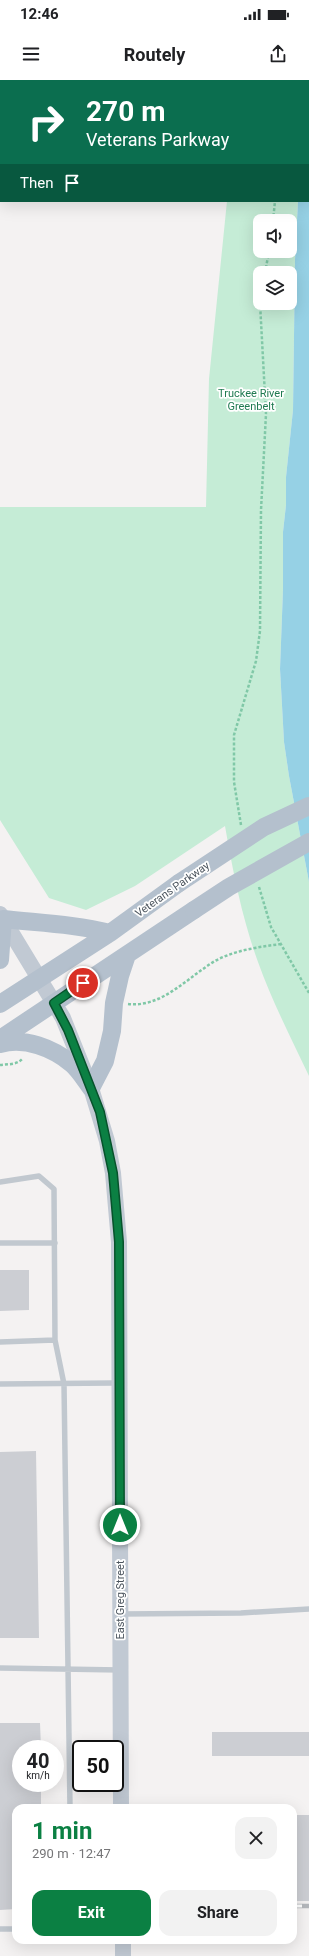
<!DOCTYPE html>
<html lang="en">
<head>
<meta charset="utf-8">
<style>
  body { margin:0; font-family:Roboto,sans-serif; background:#f2f2f2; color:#202124; height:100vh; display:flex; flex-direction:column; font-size:15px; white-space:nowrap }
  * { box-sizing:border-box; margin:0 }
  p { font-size:13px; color:#757577 }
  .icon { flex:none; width:22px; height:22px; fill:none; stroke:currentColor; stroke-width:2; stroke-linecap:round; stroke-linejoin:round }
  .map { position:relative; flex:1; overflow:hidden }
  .panel { position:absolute; left:12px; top:1724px; width:285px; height:140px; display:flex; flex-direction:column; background:#fff; border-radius:12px; box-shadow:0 4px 16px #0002 }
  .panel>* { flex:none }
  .hud { position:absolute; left:0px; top:0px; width:309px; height:122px; box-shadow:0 4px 16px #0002; background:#0b6e4f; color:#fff; overflow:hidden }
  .controls { position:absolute; left:253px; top:134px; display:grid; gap:8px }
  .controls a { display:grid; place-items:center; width:44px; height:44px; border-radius:8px; background:#fff; box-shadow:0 4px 16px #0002; font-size:20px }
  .speed { position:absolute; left:12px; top:1660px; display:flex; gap:8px; font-size:20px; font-weight:700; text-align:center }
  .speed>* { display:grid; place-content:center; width:52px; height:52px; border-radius:50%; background:#fff; box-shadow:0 4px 16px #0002; line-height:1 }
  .speed small { font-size:10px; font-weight:400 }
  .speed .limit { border:2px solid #111; border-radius:6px; background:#fff; color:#111 }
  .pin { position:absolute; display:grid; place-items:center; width:34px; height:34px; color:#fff; margin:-17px; border:2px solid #fff; border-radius:50%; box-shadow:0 1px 4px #0007 }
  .me { position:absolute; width:44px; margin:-22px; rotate:0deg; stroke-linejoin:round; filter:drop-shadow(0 0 3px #0008) }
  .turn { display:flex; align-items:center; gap:14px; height:84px; padding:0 20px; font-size:18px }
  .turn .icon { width:52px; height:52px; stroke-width:2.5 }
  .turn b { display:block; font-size:28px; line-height:34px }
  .then { display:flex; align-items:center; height:38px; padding:0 20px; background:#0003; gap:8px; font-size:15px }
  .round { display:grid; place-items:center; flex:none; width:42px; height:42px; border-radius:12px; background:#f2f2f2 }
  .overview { display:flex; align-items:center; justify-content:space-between; height:68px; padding:0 20px }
  h1 { font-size:24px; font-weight:700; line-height:30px; color:#0b8043 }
  .cta { display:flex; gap:8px; margin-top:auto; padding:8px 20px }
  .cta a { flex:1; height:46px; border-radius:12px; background:#0b8043; color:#fff; font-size:16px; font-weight:700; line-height:46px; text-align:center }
  .cta a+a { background:#f2f2f2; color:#202124 }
  .status { display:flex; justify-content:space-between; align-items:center; height:28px; padding:0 20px; background:#fff; direction:ltr }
  .status svg { height:11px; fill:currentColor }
  header { display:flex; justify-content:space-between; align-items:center; height:52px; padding:0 20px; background:#fff; font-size:18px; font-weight:700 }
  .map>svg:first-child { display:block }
</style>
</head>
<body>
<div class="status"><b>12:46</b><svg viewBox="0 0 49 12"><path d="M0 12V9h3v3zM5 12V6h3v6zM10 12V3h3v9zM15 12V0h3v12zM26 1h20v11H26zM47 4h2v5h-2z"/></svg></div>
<header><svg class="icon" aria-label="menu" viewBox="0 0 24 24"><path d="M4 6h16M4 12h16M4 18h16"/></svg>Routely<svg class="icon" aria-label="share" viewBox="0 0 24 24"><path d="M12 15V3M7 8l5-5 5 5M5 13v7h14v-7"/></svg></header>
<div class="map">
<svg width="309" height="1876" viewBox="0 0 309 1876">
  <rect width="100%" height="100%" fill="#f4f2f2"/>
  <path fill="#c5ecd6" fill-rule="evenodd" d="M227 121H298L295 180 293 330 286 397V425L283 452V509L280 589 284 662 289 696 309 802V996C291 958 272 921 258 882 242 838 233 792 225 746L135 806 86 830 49 818 0 740V427H206L209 299ZM260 141H290V171H260ZM260 193H290V223H260Z"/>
  <path fill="#96d1e5" d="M286 0H309V802L289 696 284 662 280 589 283 509V452L286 425V397L293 330 295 180 298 121H308V1Z"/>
  <path fill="#ccced3" d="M0 1190H29V1230L0 1231Z
    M36 1371 39 1558H0V1372Z
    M0 1643H40L41 1669H21V1703H41V1728H16V1829L0 1830Z
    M212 1652H309V1676H212Z
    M293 1735H309V1821H293Z"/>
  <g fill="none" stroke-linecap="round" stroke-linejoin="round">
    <path stroke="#80c8a7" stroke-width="2.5" stroke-dasharray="3 2" stroke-linecap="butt" d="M258 0 259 1
      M273 141 275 121
      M265 193 269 171
      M241 745 234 702V655L256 581 260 551 261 430 266 334 260 223
      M259 807 271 847 309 913
      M128 924C162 928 188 897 215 881 235 870 259 867 281 864
      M0 985C8 984 18 985 23 978"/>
    <path stroke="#c1c8cf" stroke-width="5.5" d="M0 1102 39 1096 54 1109 55 1260 64 1304 70 1728
      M0 1163H55
      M0 1262 55 1260
      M0 1304 114 1303
      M122 1534 241 1533 309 1529
      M0 1588 120 1590
      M0 1849H16"/>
    <path stroke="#c1c9d3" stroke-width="16" d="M0 834 63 938 91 1008 107 1061 113 1093 119 1162 121 1728
      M123 1860V1876"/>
    <path stroke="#b4c0cd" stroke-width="18" d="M0 880 3 839C39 843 75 844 110 853
      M0 924 110 853 179 803
      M0 959 194 830
      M0 964C25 957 53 968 72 984 79 990 85 1000 91 1008L105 981 112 951 114 923 120 896 127 875"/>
    <g stroke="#b4b7bb" stroke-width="4.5">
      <path id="rail" d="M293 1826H309"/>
    </g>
    <use href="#rail" stroke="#fff" stroke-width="3" stroke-dasharray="9" stroke-linecap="butt"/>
    <path stroke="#b4c0cd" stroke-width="18" d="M179 803 264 747 309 726
      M194 830 229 807 309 762"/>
  </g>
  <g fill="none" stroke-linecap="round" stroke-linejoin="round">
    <g stroke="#07532c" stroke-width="10">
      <path id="route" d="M83 903 54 923 68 950 100 1032 113 1093 119 1162 120 1445"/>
    </g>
    <use href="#route" stroke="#0b8043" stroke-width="7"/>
  </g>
  <g text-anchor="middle" stroke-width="3.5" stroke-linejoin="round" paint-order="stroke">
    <g font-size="11" fill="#207a51" stroke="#fff">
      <text x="251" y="317">Truckee River<tspan x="251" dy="13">Greenbelt</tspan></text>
    </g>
    <g font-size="11" fill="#4b545d" stroke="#fff">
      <text transform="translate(172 809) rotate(-35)" y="4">Veterans Parkway</text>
      <text transform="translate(120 1520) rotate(-90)" y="4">East Greg Street</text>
    </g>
  </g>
</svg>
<div class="controls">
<a><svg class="icon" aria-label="sound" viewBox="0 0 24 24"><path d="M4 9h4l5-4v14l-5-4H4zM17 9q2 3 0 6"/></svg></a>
<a><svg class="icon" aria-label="layers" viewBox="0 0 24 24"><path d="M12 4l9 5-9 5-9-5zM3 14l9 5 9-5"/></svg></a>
</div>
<div class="speed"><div>40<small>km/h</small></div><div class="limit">50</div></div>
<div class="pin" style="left:83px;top:903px;background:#d93025"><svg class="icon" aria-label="arrive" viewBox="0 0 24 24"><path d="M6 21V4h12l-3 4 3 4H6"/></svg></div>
<svg class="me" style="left:120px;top:1445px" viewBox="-20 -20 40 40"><circle r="17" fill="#0b8043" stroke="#fff" stroke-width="3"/><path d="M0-11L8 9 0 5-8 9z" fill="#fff"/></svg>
<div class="hud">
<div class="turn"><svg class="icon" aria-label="right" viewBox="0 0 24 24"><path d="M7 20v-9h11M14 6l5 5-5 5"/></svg><div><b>270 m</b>Veterans Parkway</div></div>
<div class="then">Then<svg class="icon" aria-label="arrive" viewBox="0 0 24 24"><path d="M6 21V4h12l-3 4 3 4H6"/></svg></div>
</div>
<section class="panel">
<div class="overview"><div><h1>1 min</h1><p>290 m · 12:47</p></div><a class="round"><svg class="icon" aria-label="close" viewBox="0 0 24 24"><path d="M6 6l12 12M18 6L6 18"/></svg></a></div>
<div class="cta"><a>Exit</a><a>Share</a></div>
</section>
</div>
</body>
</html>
